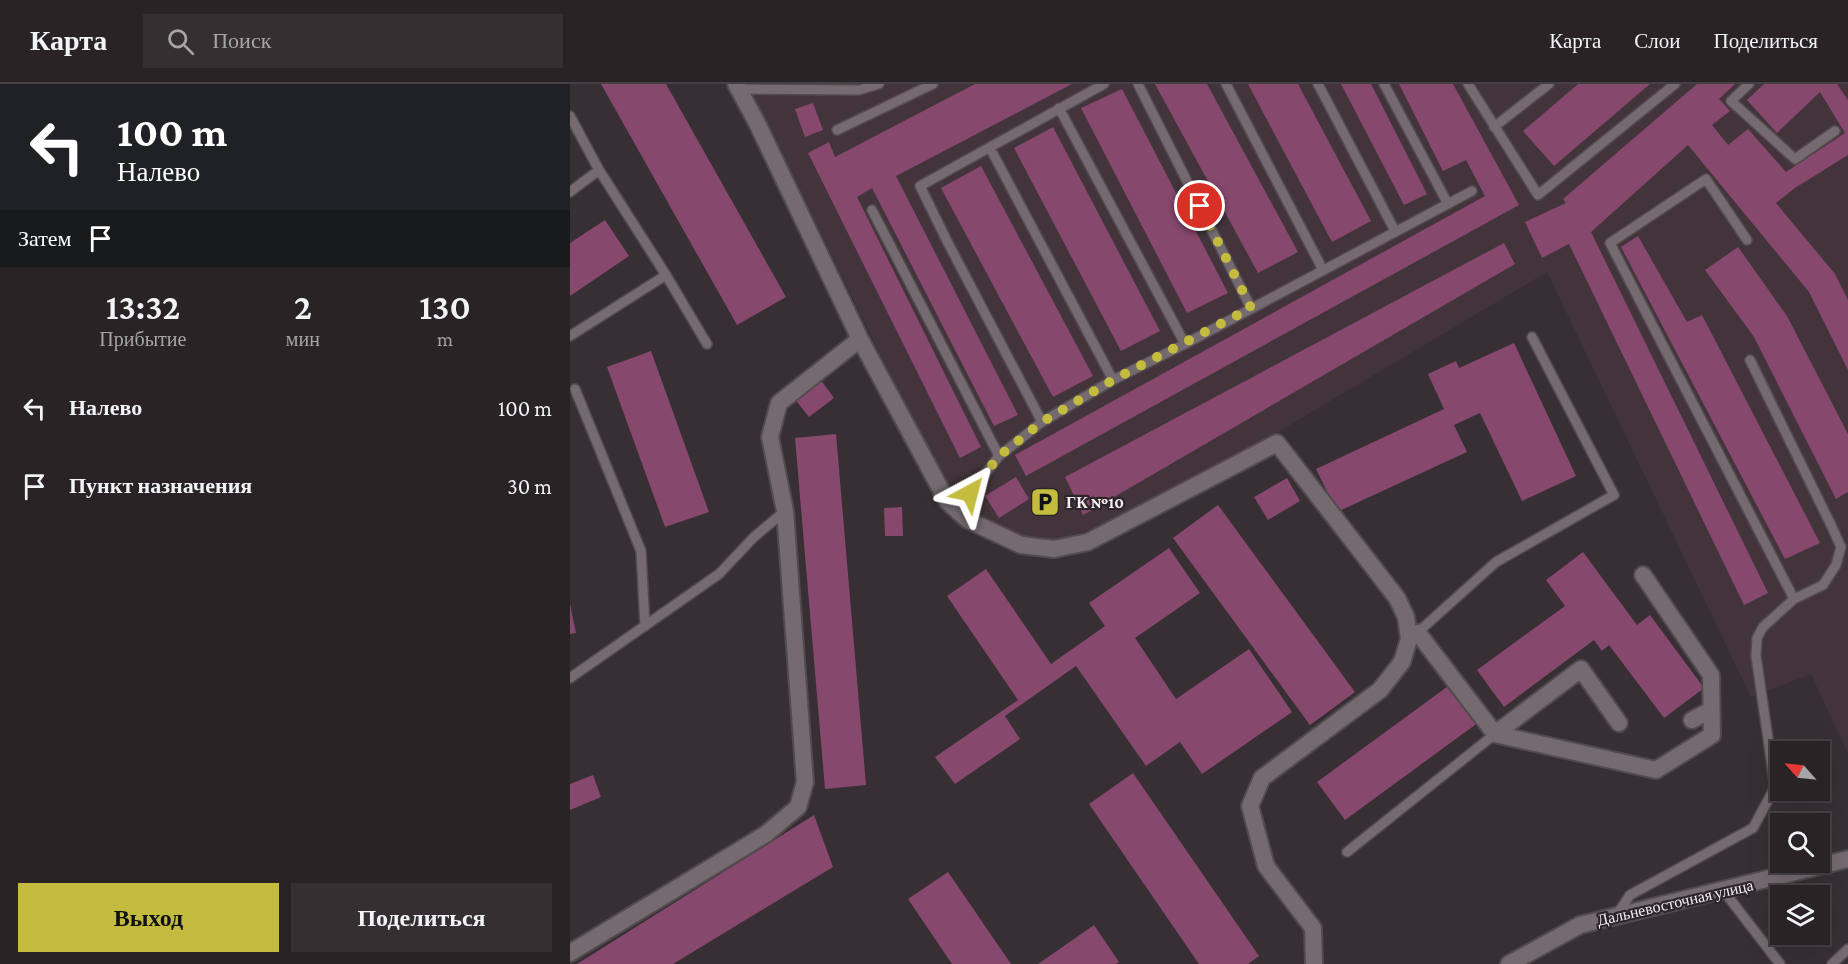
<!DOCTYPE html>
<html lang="ru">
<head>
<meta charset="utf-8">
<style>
  body { margin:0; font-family:"Crimson Pro",serif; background:#352f32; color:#f1f3f6; height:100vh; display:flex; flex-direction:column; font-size:22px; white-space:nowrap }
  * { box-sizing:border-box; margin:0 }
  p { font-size:20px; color:#a5a4a7 }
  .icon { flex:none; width:33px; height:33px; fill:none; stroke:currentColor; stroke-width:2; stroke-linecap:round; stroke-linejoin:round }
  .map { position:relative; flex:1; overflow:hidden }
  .side { display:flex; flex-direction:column; background:#292326; width:570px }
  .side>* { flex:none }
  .top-card { background:#202124; color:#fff; overflow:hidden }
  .needle { width:39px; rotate:297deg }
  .tools { position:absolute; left:1200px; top:657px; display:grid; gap:12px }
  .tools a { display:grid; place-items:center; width:60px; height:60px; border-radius:0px; background:#292326; box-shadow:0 6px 24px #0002,0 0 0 2px #454043; font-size:30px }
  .pin { position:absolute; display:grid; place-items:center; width:51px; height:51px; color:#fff; margin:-26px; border:3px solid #fff; border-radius:50%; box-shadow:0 2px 6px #0007 }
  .me { position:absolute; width:66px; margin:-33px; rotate:38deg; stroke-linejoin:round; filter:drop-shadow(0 0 4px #0008) }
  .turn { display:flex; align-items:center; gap:21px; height:126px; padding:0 18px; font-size:27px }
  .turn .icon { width:78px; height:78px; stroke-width:2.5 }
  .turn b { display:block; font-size:42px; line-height:51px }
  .then { display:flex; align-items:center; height:57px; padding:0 18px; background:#0003; gap:12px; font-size:22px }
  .eta { display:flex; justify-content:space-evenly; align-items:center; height:102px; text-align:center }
  .eta b { font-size:36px; font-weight:600; line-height:42px }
  .cta { display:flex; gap:12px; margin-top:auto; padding:12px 18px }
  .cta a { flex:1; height:69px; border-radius:0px; background:#c4bc3e; color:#111; font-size:24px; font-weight:600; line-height:69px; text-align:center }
  .cta a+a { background:#352f32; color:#f1f3f6 }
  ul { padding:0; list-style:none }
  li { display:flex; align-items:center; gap:18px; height:78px; padding:0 18px }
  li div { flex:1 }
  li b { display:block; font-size:22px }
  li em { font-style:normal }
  header { display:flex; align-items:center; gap:36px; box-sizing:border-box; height:84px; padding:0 30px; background:#292326; border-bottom:2px solid #454043 }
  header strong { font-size:28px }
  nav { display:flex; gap:33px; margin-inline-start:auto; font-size:21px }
  .search { width:420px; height:54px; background:#352f32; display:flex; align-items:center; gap:15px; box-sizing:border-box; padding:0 21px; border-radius:0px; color:#a5a4a7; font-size:22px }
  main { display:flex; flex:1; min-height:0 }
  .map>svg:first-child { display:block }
</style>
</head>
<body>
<header>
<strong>Карта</strong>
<div class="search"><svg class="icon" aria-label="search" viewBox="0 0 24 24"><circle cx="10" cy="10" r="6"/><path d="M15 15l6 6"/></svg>Поиск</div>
<nav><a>Карта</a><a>Слои</a><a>Поделиться</a></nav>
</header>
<main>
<section class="side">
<div class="top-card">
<div class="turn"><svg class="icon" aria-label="left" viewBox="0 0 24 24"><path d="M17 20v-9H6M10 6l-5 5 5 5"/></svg><div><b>100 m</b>Налево</div></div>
<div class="then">Затем<svg class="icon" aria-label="arrive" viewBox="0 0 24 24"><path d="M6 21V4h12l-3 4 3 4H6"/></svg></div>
</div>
<div class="eta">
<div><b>13:32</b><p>Прибытие</p></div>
<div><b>2</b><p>мин</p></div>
<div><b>130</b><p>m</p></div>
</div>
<ul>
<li><svg class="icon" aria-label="left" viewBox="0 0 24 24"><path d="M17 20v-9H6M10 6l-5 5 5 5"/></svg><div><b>Налево</b></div><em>100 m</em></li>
<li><svg class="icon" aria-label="arrive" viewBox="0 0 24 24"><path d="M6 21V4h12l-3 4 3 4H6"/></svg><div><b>Пункт назначения</b></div><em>30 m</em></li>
</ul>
<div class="cta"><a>Выход</a><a>Поделиться</a></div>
</section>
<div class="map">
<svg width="1278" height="880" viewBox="0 0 1278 880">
  <rect width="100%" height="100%" fill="#372f33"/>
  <path fill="#43343c" d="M178 0H1278V670L1241 590 1181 613 977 188 671 370 524 445 475 458 422 448 379 411Z"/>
  <path fill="#87486e" d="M31 0H96L216 213 167 241Z
    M405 0H502L326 92 448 331 424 342 302 104 287 113 411 363 390 374 238 69 259 58 265 73Z
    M585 0H637L728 168 688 189Z
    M678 0H728L801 137 762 158Z
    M771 0H801L857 110 834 121Z
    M829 0H883L949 121 456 392 445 371 915 112 896 76 873 87Z
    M1008 0H1080L984 82 953 47Z
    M1127 0H1165L1149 15 1160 27 1142 41 1158 61 1178 45 1216 88 1275 49 1250 8 1207 49 1177 16 1194 0H1267L1278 16V71L1225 104 1206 119 1265 190 1278 216V286L1239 208 1118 61 1021 148 1198 509 1174 521 999 160 972 174 955 138 996 119 993 115Z
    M552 5 658 209 617 229 511 24Z
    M243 19 253 46 235 53 225 25Z
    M483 43 590 247 551 267 444 64Z
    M411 82 523 292 483 313 371 104Z
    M35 136 59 172 0 212V159Z
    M1068 152 1117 238 1132 231 1250 459 1215 475 1051 163Z
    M934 159 945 180 513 431 495 393Z
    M1168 163 1217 232 1278 350V408L1266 415 1184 253 1135 186Z
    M944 259 1006 392 952 417 910 329 884 341 897 368 767 428 746 385 874 325 858 290 886 277 889 284Z
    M81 267 139 428 95 443 37 283Z
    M250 295 264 314 239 333 224 314Z
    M266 350 296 701 255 705 225 354Z
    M446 393 459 415 429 434 415 412Z
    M717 394 730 417 698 436 684 413Z
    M648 421 785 608 740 641 603 454Z
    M332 423 333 452H315L314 424Z
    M599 464 630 509 565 554 606 615 679 565 722 628 632 690 610 658 576 682 506 582 435 632 450 655 385 700 365 673 448 616 377 512 416 485 481 580 535 542 519 519Z
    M1013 468 1067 541 1080 531 1134 604 1094 634 1039 561 1032 567 1024 556 934 623 907 586 995 522 976 496Z
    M0 520 6 549 0 550Z
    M881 600 909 638 775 736 747 698Z
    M563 689 689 872 678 880H629L519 720Z
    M23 691 31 713 0 726V700Z
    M244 731 263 783 103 880H7Z
    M378 788 441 880H382L338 815Z
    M524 841 549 878 546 880H468Z"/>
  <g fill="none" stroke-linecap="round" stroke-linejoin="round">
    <g stroke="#514b4e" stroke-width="12">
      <path id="service" d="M568 0 681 224
        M656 0 753 186
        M748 0 825 147
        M814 0 878 120
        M898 0 968 111 1105 0
        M1179 0 1161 17 1225 75 1265 47
        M169 5 289 6 309 0
        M489 24 615 260
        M0 32 29 86 96 191
        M924 43 979 0
        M267 46 363 0
        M420 64 543 296
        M0 108 29 86
        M302 126 429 372
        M0 252 96 191 137 260
        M1180 276 1261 441 1271 463 1266 481 1253 501 1224 515
        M5 305 71 467 75 542
        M472 338 378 159 350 102 534 0
        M386 427 429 372 472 338 543 296 615 260 902 107
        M846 550 926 478 1044 411 962 253
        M0 594 149 490 184 453 215 427
        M777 768 925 650
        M1153 806 1210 880
        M1046 832 1060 811 1183 744 1205 703 1186 572 1187 554 1193 543 1224 515 1040 159 1136 95 1177 156
        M1262 880 1278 865"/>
    </g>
    <g stroke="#514b4e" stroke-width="20">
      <path id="minor" d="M166 0 187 39 290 255 377 417 398 436 451 461 484 465 518 458 707 359 827 514 836 533 839 555 832 578 810 606 692 694 680 722 696 782 743 844 744 880
        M848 549 925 650 1011 585 1049 639
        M1122 636 1141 626
        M925 650 1086 686 1142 651 1141 591 1073 491
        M0 869 196 750 228 723 235 698 215 427 200 353 209 319 290 255
        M939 880 1010 841 1278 775"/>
    </g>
    <use href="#service" stroke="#746a70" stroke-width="9"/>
    <use href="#minor" stroke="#746a70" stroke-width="16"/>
  </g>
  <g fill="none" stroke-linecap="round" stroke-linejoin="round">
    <path stroke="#c4bc3e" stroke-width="10" stroke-dasharray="0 18" d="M400 409 429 372 472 338 543 296 681 224 630 122"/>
  </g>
  <defs>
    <g id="parking-square" transform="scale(1.5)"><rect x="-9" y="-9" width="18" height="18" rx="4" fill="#c4bc3e" stroke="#2d2529"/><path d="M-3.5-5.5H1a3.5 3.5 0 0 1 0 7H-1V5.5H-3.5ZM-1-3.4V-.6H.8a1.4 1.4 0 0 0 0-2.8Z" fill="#111"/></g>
  </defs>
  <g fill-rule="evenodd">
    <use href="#parking-square" x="475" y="418"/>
  </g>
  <g text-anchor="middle" stroke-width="4.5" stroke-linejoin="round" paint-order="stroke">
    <g font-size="16" font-weight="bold" fill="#f4eef1" stroke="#2d2529" text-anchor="start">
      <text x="496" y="424">ГК №10</text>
    </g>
    <g font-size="16" fill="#f4eef1" stroke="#2d2529">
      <text transform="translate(1105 818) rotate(-13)" y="6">Дальневосточная улица</text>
    </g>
  </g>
</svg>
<div class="tools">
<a><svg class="needle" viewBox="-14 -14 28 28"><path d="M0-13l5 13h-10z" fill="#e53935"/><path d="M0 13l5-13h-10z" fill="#a5a4a7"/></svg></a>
<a><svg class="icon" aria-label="search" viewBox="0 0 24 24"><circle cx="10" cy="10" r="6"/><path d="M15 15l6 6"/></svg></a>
<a><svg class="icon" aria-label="layers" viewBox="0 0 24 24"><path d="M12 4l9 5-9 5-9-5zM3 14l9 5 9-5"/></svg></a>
</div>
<div class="pin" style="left:630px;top:122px;background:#d93025"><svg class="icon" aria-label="arrive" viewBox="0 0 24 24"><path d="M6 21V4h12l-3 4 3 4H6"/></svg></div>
<svg class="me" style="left:400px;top:409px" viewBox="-20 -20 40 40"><path d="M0-17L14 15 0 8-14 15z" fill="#c4bc3e" stroke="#fff" stroke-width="4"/></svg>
</div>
</main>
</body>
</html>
